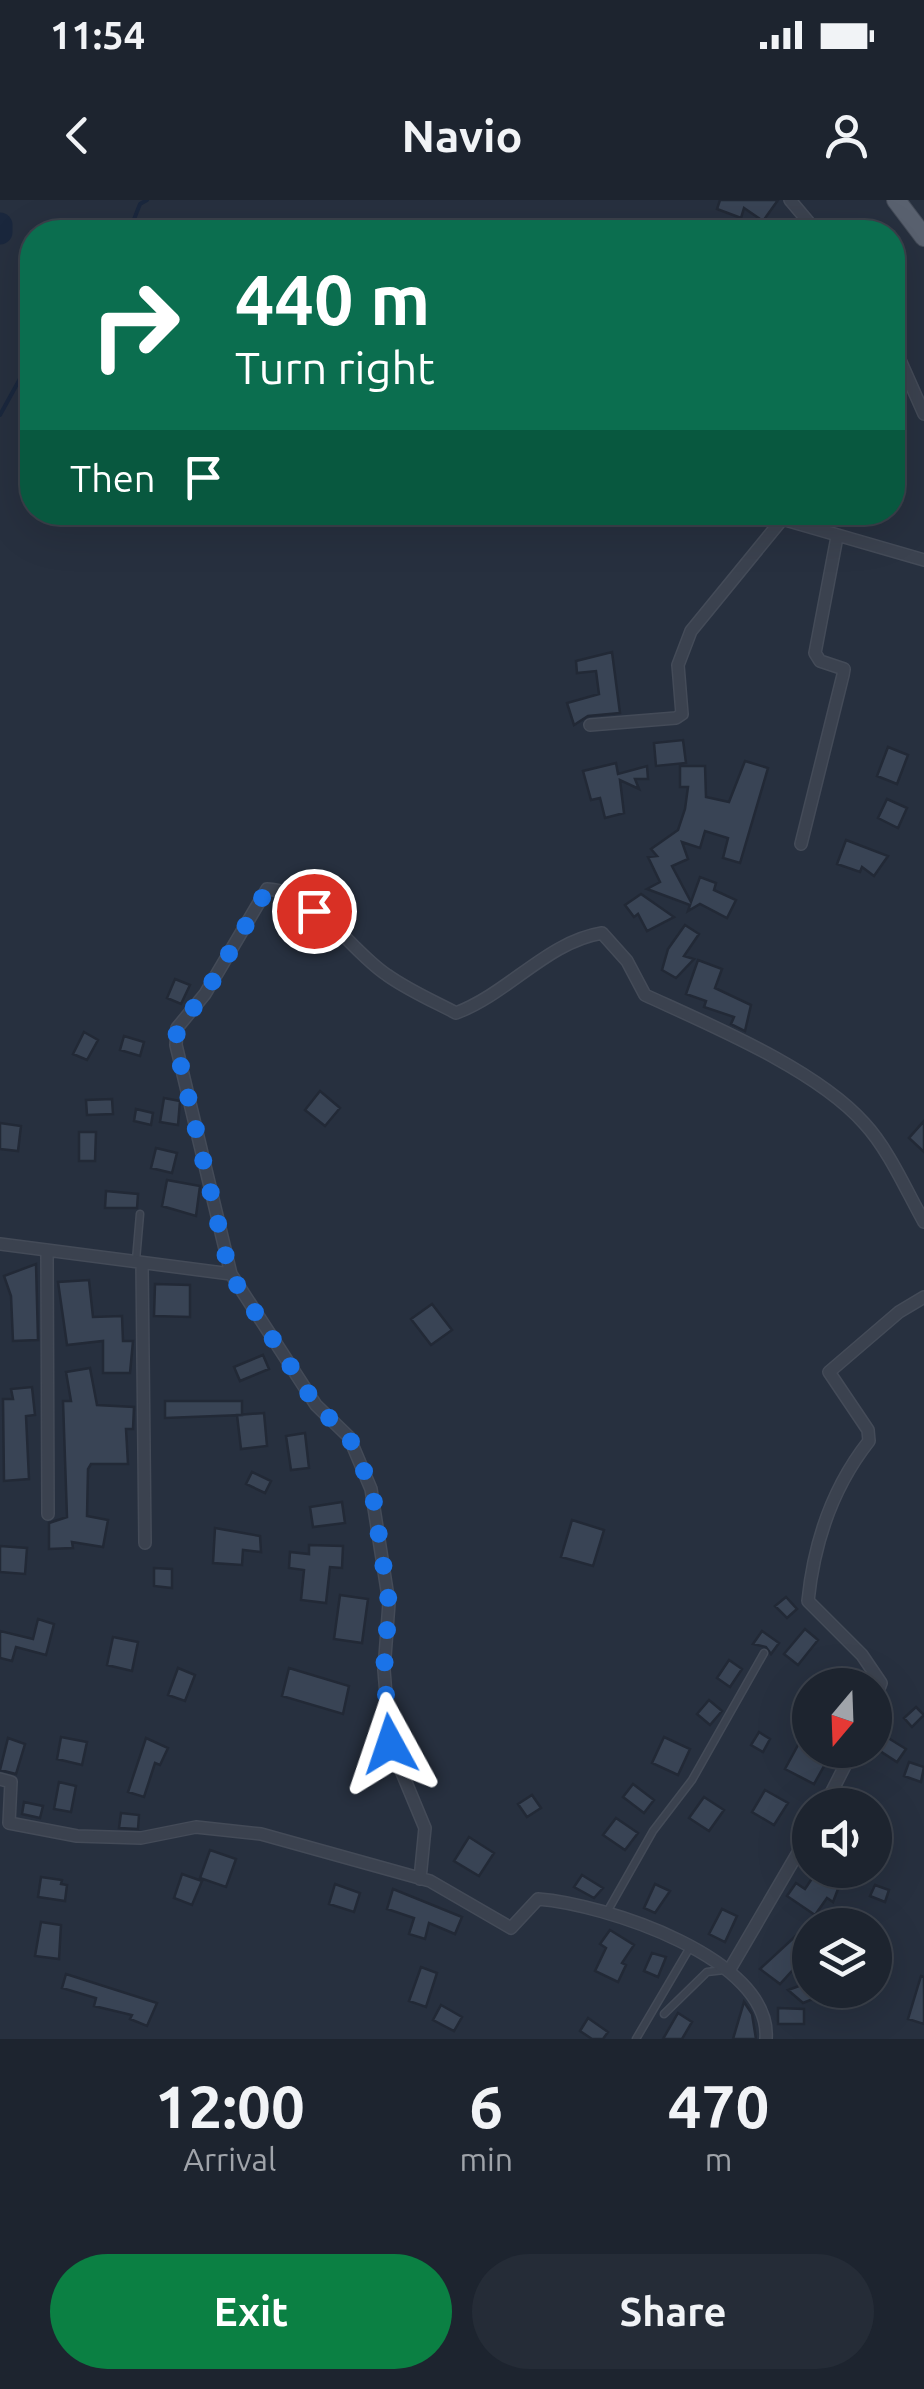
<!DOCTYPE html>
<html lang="en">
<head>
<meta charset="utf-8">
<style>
  body { margin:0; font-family:Ubuntu,sans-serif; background:#252c37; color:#f1f3f6; height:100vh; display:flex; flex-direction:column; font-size:38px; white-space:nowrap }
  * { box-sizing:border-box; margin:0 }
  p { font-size:32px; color:#a0a4aa }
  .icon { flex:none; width:55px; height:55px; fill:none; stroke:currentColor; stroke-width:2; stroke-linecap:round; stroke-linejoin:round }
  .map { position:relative; height:1839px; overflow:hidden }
  .sheet { display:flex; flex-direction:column; background:#1d242f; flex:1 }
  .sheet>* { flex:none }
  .hud { position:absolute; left:20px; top:20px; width:885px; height:305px; border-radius:40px; box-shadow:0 10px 40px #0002,0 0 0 2px #3b414b; background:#0b6e4f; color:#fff; overflow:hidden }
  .needle { width:65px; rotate:199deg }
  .tools { position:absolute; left:792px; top:1468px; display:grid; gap:20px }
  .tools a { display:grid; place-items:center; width:100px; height:100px; border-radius:50%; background:#1d242f; box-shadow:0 10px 40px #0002,0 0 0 2px #3b414b; font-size:50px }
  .pin { position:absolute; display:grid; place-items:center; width:85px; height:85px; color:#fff; margin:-42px; border:5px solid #fff; border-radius:50%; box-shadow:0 2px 10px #0007 }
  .me { position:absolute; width:110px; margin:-55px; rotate:355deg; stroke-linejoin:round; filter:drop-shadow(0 0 8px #0008) }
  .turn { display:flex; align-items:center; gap:35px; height:210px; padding:0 50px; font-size:45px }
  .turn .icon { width:130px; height:130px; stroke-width:2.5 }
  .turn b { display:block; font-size:70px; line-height:85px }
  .then { display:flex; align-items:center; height:95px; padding:0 50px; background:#0003; gap:20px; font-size:38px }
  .eta { display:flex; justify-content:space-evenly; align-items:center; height:170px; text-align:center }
  .eta b { font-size:60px; font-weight:600; line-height:70px }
  .button { display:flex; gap:20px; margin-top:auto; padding:20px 50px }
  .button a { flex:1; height:115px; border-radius:60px; background:#0b8043; color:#fff; font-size:40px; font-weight:600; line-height:115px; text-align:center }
  .button a+a { background:#252c37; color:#f1f3f6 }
  .status { display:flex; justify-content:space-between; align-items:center; height:70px; padding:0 50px; background:#1d242f; direction:ltr }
  .status svg { height:28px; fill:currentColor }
  header { display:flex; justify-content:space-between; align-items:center; height:130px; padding:0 50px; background:#1d242f; font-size:45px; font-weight:600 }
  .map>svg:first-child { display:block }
</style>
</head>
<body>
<div class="status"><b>11:54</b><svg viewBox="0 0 49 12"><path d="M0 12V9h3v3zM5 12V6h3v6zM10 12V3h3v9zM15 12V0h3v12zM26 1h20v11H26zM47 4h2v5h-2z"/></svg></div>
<header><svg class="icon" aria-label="back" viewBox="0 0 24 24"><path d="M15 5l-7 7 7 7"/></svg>Navio<svg class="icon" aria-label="person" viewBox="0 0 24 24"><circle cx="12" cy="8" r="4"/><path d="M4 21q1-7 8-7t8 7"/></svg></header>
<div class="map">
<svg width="924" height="1839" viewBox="0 0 924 1839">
  <rect width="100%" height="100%" fill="#27303f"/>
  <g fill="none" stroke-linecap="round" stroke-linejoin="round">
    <path stroke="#1a273d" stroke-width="4" d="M129 32 140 4 147 0
      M0 215 32 157"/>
    <path stroke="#1a273d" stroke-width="25" d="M0 25V32"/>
  </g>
  <path fill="#394455" stroke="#222936" stroke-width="2.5" d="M720 0H778L763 21 744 8 741 18 717 9Z
    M612 452 620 513 588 516 574 525 567 503 599 494 596 471 577 473 576 461Z
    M683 540 686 563 656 566 654 543Z
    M888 547 908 555 897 584 877 576Z
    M745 561 768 568 740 663 723 658 728 638 705 631 700 648 682 642 688 659 672 666 691 702 700 677 716 683 714 690 736 700 727 718 700 704 688 711 690 705 647 689 660 682 648 657 657 656 651 649 678 630 685 609 688 587H680V566H705L706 597 729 602Z
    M616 563 618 574 647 566 648 579H635L639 589 620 580 624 613 605 618 600 598 591 600 583 571Z
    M887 599 907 608 898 628 878 618Z
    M846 640 888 656 874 676 862 667 860 672 837 664Z
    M641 694 674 717 647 731 638 714 634 717 625 705Z
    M685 725 699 734 684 756 694 759 676 778 662 770 668 749Z
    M698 760 722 769 715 788 751 805 745 831 731 824 734 817 704 807 706 801 686 794Z
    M175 779 190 785 181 804 167 798Z
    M84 832 98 840 87 860 73 854Z
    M124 836 144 842 140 856 120 850Z
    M320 891 340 908 325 926 305 910Z
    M164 898 180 901 178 925 160 922Z
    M112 899 113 914 87 915 86 900Z
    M136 909 153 913 151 925 134 921Z
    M924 921V952L909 938Z
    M0 923 21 926 18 951 0 949Z
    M79 932H96L95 961H79Z
    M156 948 177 953 172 973 151 968Z
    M167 980 200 986 196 1016 162 1006Z
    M106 991 138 994 137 1008H105Z
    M36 1064 38 1140 13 1141 11 1096 4 1076Z
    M89 1080 93 1117 122 1116 123 1141H133L130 1173H103V1141L67 1145 58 1082Z
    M155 1084 190 1085V1117L154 1116Z
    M432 1104 452 1130 431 1145 411 1119Z
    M263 1155 269 1169 240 1181 234 1167Z
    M90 1168 97 1205 134 1207 133 1229H126L128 1264H91L88 1269 87 1316 108 1320 103 1347 72 1342 73 1348 49 1349V1323L67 1317 63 1201H71L66 1172Z
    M32 1187 35 1215 26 1216 29 1279 4 1281 3 1199H13L11 1189Z
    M165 1201H242V1215L165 1218Z
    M264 1213 267 1246 241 1249 237 1215Z
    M305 1233 309 1268 291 1270 286 1236Z
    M252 1272 271 1281 265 1293 246 1284Z
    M342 1302 345 1323 313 1327 310 1307Z
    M572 1320 604 1330 593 1366 561 1357Z
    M215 1328 260 1336 261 1352 243 1350 242 1365 213 1363Z
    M309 1345 343 1346 342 1368 330 1367 326 1403 301 1400 304 1370 289 1368 290 1352 309 1354Z
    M0 1346 27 1348 25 1374 0 1372Z
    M154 1368 172 1369V1388L154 1386Z
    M340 1395 368 1399 362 1443 334 1439Z
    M786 1397 797 1409 787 1418 775 1406Z
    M38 1419 54 1424 46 1455 16 1447 12 1461 0 1458V1431L33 1439Z
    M805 1429 818 1440 798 1465 784 1454Z
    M762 1431 779 1443 771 1454 766 1447 753 1444Z
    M113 1437 138 1442 132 1471 107 1465Z
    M729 1460 742 1469 730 1487 717 1478Z
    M178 1468 195 1475 185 1501 168 1495Z
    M289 1468 349 1486 343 1514 282 1496Z
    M709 1500 722 1511 710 1525 697 1514Z
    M916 1507 924 1515 912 1527 904 1518Z
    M810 1523V1550H833L814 1584 785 1569Z
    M759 1532 770 1539 763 1552 751 1545Z
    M885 1536 906 1549 897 1562 877 1549Z
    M61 1537 87 1542 82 1565 57 1559Z
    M664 1537 690 1549 678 1575 652 1563Z
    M8 1538 25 1544 16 1574 0 1570Z
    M146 1538 168 1548 160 1565 155 1563 144 1597 128 1592Z
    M909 1562 924 1567 921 1582 904 1576Z
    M59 1582 76 1586 71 1612 54 1609Z
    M633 1584 654 1600 644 1613 623 1597Z
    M765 1590 788 1603 774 1625 752 1612Z
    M532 1595 541 1608 527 1617 518 1604Z
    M704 1597 724 1610 709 1631 689 1618Z
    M24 1602 43 1606 40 1618 22 1614Z
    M121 1613 139 1615 138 1629 119 1628Z
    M616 1618 638 1633 625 1650 603 1635Z
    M469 1637 494 1653 479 1676 454 1661Z
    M210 1650 236 1659 226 1687 200 1678Z
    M182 1674 202 1681 192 1705 174 1698Z
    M815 1674 838 1689 833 1702 827 1698 815 1715 787 1696 796 1683 805 1689Z
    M582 1675 603 1688 594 1698 574 1687Z
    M41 1677 62 1680 61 1684 67 1685 65 1701 38 1697Z
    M335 1684 360 1693 354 1712 329 1704Z
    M655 1684 670 1691 655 1713 644 1708Z
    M875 1685 889 1690 885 1702 870 1696Z
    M393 1689 462 1717 455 1734 429 1723 425 1739 409 1734 414 1718 387 1709Z
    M722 1709 737 1716 725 1742 709 1734Z
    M41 1722 61 1725 59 1759 35 1756Z
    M610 1730 634 1745 622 1763 626 1765 618 1782 595 1771 606 1748 600 1744Z
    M800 1732 810 1741V1751L780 1784 760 1769Z
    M652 1753 666 1757 658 1777 644 1771Z
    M421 1767 437 1773 426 1807 409 1801Z
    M66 1774 157 1803 147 1826 130 1819 132 1815 94 1806 96 1798 62 1788Z
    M921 1776 924 1777V1824L908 1819Z
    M810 1782V1790L833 1791 803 1803 788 1790Z
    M744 1802 752 1814 756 1839H733Z
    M441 1805 462 1817 454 1831 433 1820Z
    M778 1808 804 1809V1824H778Z
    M678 1813 692 1822 682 1839H663Z
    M588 1818 608 1832 603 1839H592L580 1831Z"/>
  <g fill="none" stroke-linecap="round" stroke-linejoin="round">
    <g stroke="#444b58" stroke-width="9">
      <path id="lane" d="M136 1060 140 1014
        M607 1712 653 1631 692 1580 764 1453
        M664 1814 707 1772 724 1770
        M636 1839 689 1749"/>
    </g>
    <g stroke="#444b58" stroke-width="14">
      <path id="street" d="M790 0 817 32
        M892 142 924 214
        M758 312 924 360
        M590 525 676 518 682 514 678 465 691 431 780 322
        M801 644 843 475 844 469 820 461 815 453 837 337
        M0 1044 231 1074 316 1205 349 1237 371 1289 389 1403 384 1470 390 1544 425 1628 420 1679
        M47 1050 48 1314
        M142 1063 145 1343
        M231 1074 176 845 177 828 205 794 267 689C316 691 349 750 387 775 408 790 433 801 456 813 509 793 547 742 602 733L627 761 645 795C710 825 816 869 864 923 889 950 906 990 924 1022
        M875 1499 881 1483 862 1455 808 1401C814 1342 832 1288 869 1241L868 1230 829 1172 899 1112 924 1097
        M0 1579 11 1582 9 1623 77 1636 141 1638 196 1627 261 1634 430 1681 511 1728 538 1699C604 1704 772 1758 766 1839
        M825 1605 853 1550
        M730 1769 810 1632"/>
    </g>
    <g stroke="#444b58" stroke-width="20">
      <path id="primary" d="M896 0 924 37"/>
    </g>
    <use href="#lane" stroke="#3b424f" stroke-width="6"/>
    <use href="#street" stroke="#3b424f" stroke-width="11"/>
    <use href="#primary" stroke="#59616f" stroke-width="18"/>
  </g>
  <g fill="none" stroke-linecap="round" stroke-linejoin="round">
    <path stroke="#1a73e8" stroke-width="18" stroke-dasharray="0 32.4" d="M314 711 284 689 268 688 205 794 177 828 176 845 230 1074 316 1205 349 1237 372 1289 389 1403 384 1470 390 1544"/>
  </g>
</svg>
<div class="tools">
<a><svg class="needle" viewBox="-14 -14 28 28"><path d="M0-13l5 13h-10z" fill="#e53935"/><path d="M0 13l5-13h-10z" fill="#a0a4aa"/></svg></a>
<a><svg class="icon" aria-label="sound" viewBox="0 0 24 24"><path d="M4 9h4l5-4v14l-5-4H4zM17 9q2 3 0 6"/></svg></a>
<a><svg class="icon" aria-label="layers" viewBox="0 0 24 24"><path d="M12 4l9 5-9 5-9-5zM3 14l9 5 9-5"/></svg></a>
</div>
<div class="pin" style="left:314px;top:711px;background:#d93025"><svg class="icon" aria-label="arrive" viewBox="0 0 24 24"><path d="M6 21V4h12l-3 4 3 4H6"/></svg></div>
<svg class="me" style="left:390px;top:1544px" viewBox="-20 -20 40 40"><path d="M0-17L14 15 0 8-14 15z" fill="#1a73e8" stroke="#fff" stroke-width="4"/></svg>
<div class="hud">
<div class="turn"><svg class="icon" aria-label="right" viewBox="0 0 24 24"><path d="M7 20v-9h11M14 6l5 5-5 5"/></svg><div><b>440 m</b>Turn right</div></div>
<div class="then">Then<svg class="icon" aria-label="arrive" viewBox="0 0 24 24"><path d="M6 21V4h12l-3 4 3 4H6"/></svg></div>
</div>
</div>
<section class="sheet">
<div class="eta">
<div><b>12:00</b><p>Arrival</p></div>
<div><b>6</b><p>min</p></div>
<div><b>470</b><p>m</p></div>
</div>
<div class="button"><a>Exit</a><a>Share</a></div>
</section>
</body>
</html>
